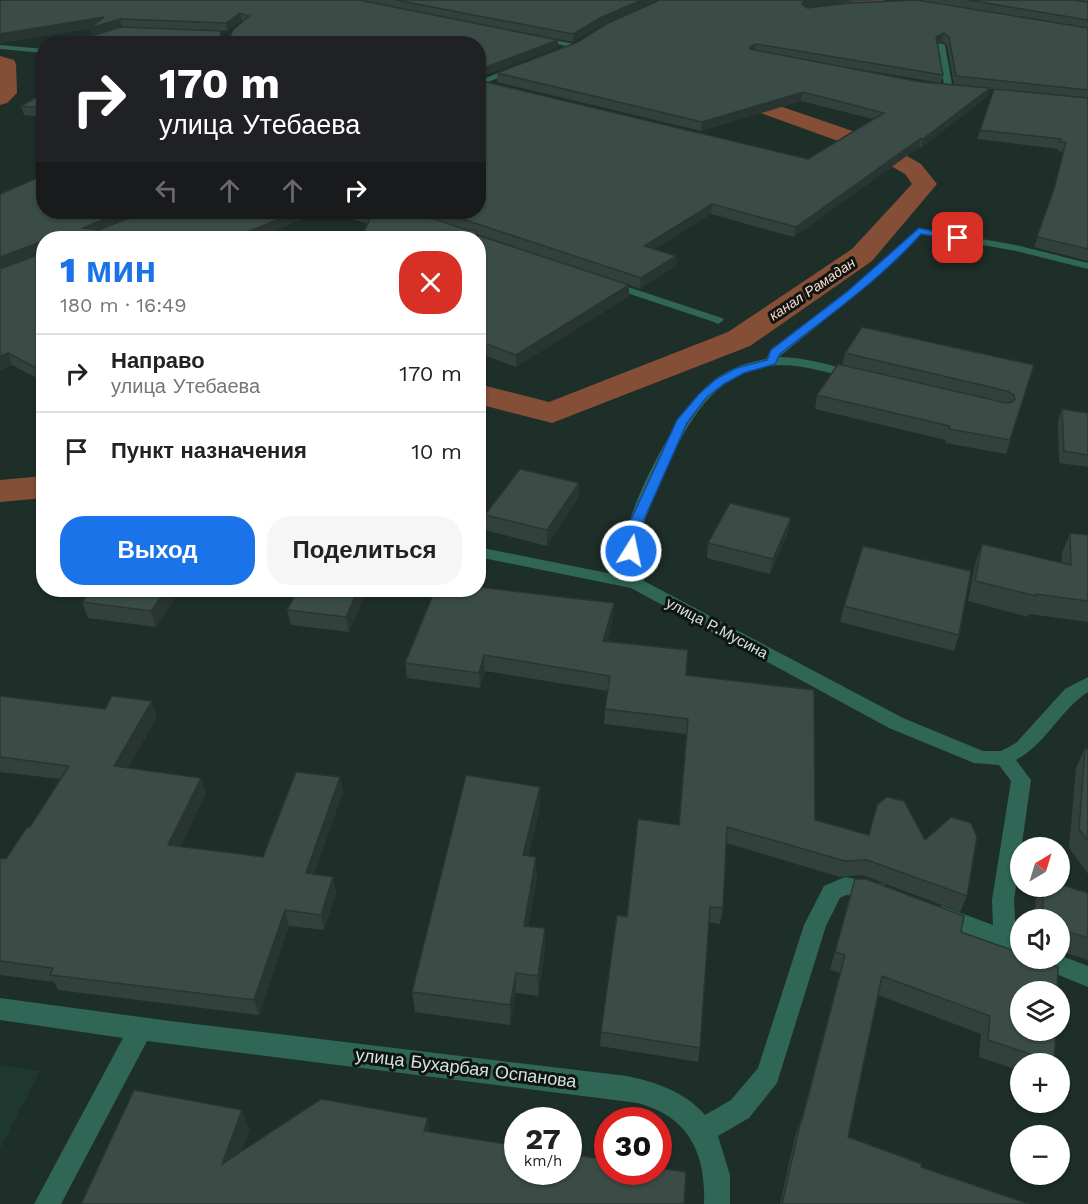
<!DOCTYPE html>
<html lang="ru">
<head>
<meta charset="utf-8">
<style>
  body { margin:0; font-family:"Work Sans",sans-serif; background:#f6f6f6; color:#222; height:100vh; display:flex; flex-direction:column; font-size:22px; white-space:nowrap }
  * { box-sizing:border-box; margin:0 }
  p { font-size:20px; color:#767676 }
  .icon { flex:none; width:33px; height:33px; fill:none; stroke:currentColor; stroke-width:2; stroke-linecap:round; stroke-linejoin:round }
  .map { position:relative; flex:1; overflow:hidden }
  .sheet { position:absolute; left:36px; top:231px; width:450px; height:366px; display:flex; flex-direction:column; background:#fff; border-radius:24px; box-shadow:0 2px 4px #0004 }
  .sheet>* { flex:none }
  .top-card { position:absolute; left:36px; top:36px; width:450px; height:183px; border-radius:24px; box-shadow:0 2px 4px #0004; background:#202124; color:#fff; overflow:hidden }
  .needle { width:39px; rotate:38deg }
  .fabs { position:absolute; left:1010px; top:837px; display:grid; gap:12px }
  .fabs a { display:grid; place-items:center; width:60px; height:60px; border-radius:50%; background:#fff; box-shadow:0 2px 4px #0004; font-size:30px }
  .speed { position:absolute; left:504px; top:1107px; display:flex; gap:12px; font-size:30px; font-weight:700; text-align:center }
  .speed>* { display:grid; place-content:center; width:78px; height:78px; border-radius:50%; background:#fff; box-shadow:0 2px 4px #0004; line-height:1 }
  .speed small { font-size:15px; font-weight:400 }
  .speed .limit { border:9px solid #d22; background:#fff; color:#111 }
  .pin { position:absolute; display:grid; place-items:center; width:51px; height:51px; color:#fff; margin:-26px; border-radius:12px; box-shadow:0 3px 9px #0006 }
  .me { position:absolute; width:66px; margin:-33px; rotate:10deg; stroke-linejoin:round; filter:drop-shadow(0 0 4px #0008) }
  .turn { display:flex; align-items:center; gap:21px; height:126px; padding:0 24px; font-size:27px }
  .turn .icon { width:78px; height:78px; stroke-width:2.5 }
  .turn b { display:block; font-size:42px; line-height:51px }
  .lanes { display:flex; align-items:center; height:57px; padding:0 24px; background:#0003; justify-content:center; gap:30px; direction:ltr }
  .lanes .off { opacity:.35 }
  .round { display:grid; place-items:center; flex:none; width:63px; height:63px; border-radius:24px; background:#f6f6f6 }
  .head { display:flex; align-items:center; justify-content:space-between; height:102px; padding:0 24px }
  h1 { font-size:36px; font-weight:800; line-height:45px; color:#1a73e8 }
  .cta { display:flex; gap:12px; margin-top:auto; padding:12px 24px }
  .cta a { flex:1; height:69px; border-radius:24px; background:#1a73e8; color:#fff; font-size:24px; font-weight:800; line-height:69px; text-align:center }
  .cta a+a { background:#f6f6f6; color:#222 }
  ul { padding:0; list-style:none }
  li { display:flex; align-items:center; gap:18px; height:78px; padding:0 24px; border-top:2px solid #e0e0e0 }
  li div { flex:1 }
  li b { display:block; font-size:22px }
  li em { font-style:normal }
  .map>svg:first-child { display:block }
</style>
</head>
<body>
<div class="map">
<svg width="1088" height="1204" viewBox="0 0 1088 1204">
  <rect width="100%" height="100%" fill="#1e2e29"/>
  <path fill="#1e372f" d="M0 1065 40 1071 0 1149Z"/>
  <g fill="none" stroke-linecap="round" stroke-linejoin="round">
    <path fill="#854e36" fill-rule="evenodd" d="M823 0H884L876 5 790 13 782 8 790 3Z
      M920 0H955L1088 24V34L928 5Z
      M0 56 14 60 16 64 17 93 7 103 0 105Z
      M718 85 879 140 921 164 937 184 872 261 750 346 552 423 478 404V384L549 402 728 332 852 249 912 184 905 174 863 150 711 95 708 91 711 87Z
      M44 476V498L0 502V480Z"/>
    <path fill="#2f6655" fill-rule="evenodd" d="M536 36 574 44 578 46 574 48 534 39Z
      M941 43 945 45 953 90 949 92 945 90 937 45Z
      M0 45 44 49V53L0 49Z
      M514 67 521 69 478 86V81Z
      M919 228 1016 245 1088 263V269L1016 251 921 234 872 282 779 357C806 357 832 366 857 372L859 375 857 378 853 379C820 371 788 359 755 369 703 384 679 440 660 485 651 505 640 527 639 550 638 560 641 571 644 581L903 718 983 751H1001L1016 743 1065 689 1088 677V692C1060 710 1046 744 1016 760L1031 780 1014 900 1016 935 1020 937V959L997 947 934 922 931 915 934 908 942 906 993 925 992 900 1011 781 999 765 974 763 889 728 631 588 478 557V547L627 577C625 568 623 559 623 550 626 509 677 411 708 385 725 370 744 363 766 359L771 349 846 292Z
      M610 281 722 318 724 320 718 324 714 322 606 286V282Z
      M845 877 884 884 887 890 884 896 876 899 846 895 840 898 826 926 777 1083 749 1118 718 1136 730 1175V1204H704C706 1153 689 1117 638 1103L147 1041 61 1204H34L123 1038 0 1020V998L170 1021 627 1076C656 1082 685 1092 705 1115L731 1100 758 1068 804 925 824 886Z
      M1059 955 1088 966V987L1034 965 1031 958H1059Z"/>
  </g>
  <path fill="#33413c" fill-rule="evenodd" d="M0 0H359L558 40V48L85 38 92 36 91 28 0 43ZM242 20 243 21 229 38H222L221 31 102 33 122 27 227 31Z
    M359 0H657L600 26 573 42Z
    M660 0H888L849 2 818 7 1050 22 922 0H1088V261L1034 247 1053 193 1063 152 1058 151V149L977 139 994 89H989L987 97 921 148 919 147 794 237 711 214 655 249 676 256V266L640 289 629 285V296L516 367 478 353V238L368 224 330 212H478L808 159 873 119 801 101 701 131 497 82V73L578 42ZM942 41 947 45 954 85 921 82 841 66 941 83 943 75 938 44ZM477 234 525 250 477 235Z
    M44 93V117L24 115 21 106Z
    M0 194 44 212H319L258 238H44V382L12 365 0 370Z
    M845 353 1034 365 1006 454 945 443 946 440 815 409 817 395 842 365Z
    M1062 409 1088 413V467L1059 463 1058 421Z
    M579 483 578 498 547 546 485 530V515Z
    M791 518 788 533 770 574 707 558 708 543Z
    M1070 533 1088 535V622L1029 614 1028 617 968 601 975 564 982 544 1062 563V553Z
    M180 590 156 627 88 618 82 602Z
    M298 590H367L349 632 291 625 287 610Z
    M614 603 613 618 607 641 686 675 815 820 869 835 877 805 925 840 967 896 960 912 862 875 840 877 726 843 723 908 720 924 709 922 700 1048 698 1062 600 1046 601 1032 627 917 679 825 686 734 604 724 605 709 608 691 485 671 480 688 407 678 405 663Z
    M844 606 959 635 954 651 840 622Z
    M0 696 157 717 128 768 206 793 180 847 263 857 340 777 343 792 314 874 333 877 336 893 324 930 289 926 259 1015 58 990 54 982 0 975V858L6 859 30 827 60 779 0 772Z
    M1085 748 1088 749V874L1069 848 1076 768Z
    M540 787V808L528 856 537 878 528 926 545 928V949L538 996 516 993 510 1025 415 1012 412 992Z
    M855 879 961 932 1054 1062 1053 1064H1020V1071L979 1057 981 1034 878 995 848 1137 921 1167 1029 1204H780L795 1136 801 1120 840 973 830 970Z
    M1042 886H1059L1088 893V960L1059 951V920H1034L1036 899Z"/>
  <path fill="#293531" d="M641 0H657L600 26 573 42V34L600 18Z
    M812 0H849V2L803 9 802 4 804 1Z
    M240 13 242 20 227 31 226 23Z
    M104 17 120 19 122 27 92 36 90 28 93 27 0 43V34Z
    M944 33 942 41 935 45 936 37Z
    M558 40V48L478 78V70Z
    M756 44 755 52 749 57 751 46Z
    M990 88 987 97 921 148 923 139Z
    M803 92 801 101 701 131 702 122Z
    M921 138 919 147 794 237 796 227Z
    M712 204 711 214 644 256V246Z
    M121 212H147L86 238 83 228Z
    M295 212H319L258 238H238V236Z
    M40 242 43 253 0 270V257Z
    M676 256V266L640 289 641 278Z
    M629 285V296L516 367V355Z
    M8 353 12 365 0 370V356Z
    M579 483 578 498 547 546V530Z
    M791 518 788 533 770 574 773 559Z
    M166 590H180L156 627 151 611Z
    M358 590H367L349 632 346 617Z
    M614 603 613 618 603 656V641Z
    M484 655 485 671 480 688 479 673Z
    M152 701 157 717 120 782 114 766Z
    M340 777 343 792 309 889 306 873Z
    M201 778 206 793 173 861 168 845Z
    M540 787V808L523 876V855Z
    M536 857 537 878 524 946V926Z
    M333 877 336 893 324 930 321 915Z
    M285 910 289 926 259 1015 254 1000Z
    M545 928V949L538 996V976Z
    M516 973V993L510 1025V1005Z
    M242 1110 250 1130 230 1182 222 1164Z
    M428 1118 430 1137 424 1131Z"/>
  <path fill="#3b4c46" stroke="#293531" stroke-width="1.5" d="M0 0H359L558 40 478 70V44H70L77 38H85L121 27 221 31 220 38H229L234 29 249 16 240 13 226 23 120 19 90 28 104 17 0 34Z
    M396 0H641L600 18 573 34Z
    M660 0H812L804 1 802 4 807 8 850 3 917 0 1088 28V90L956 76 949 37 944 33 936 37 943 75 756 44 751 46 750 49 921 82 990 88 923 139 921 138 796 227 712 204 644 246 676 256 641 278 441 212H478V80L808 159 884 113 803 92 702 122 497 73 578 42 606 24Z
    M968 0H1074L1088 2V20Z
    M994 89 1088 98V249L1037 237 1054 189 1066 142H1060L1061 139 980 130Z
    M44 93V108L21 106Z
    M44 175V212H121L83 228 99 230 144 212H295L238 236 244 238H44V372L8 353 0 356V269L43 253V244L40 242 0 257V194Z
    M361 212H413L467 230H475L477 235 629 285 516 355 478 341V238H361L372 215Z
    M862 327 1034 365 1010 440 949 429 950 426 817 395 838 364 1006 403 1012 402 1015 399 1014 395 1007 391 845 353Z
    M1062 409 1088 413V455L1064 451Z
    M520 469 579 483 547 530 485 515Z
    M730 503 791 518 773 559 708 543Z
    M1070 533 1088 535V601L1036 594V596L975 581 982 544 1071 565Z
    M863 546 971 571 959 635 844 606Z
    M478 587 614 603 603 641 688 650 686 675 814 690 815 820 869 835 877 805 887 797 904 801 925 840 951 817 971 823 977 837 967 896 867 860 845 861 727 827 723 908 710 907 700 1048 601 1032 617 915 627 917 638 819 679 825 688 719 605 709 610 676 484 655 479 673 405 663 435 590H478Z
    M91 590H166L151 611 82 602Z
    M298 590H358L346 617 287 610Z
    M0 696 105 709 112 696 152 701 114 766 201 778 168 845 263 857 296 772 340 777 306 873 333 877 321 915 285 910 254 1000 50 975 53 968 0 961V858L6 859 27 827H30L69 766 0 757Z
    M1085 748 1088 749V841L1079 829Z
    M466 775 540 787 523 855 536 857 524 926 545 928 538 976 516 973 510 1005 412 992Z
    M855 879H866L964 916 961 932 1020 953V958H1035L1058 967 1057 992H1020V1030H1056L1054 1062 988 1040 990 1016 882 976 848 1137 922 1164 921 1167 1029 1204H782L801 1120H802L845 955 835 952Z
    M1059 884 1088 893V938L1059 929V920H1042L1044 886H1059Z
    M134 1090 242 1110 222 1164 321 1099 428 1118 424 1131 518 1146V1172H568V1154L608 1160V1172H658V1168L686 1172 684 1204H81Z"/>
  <path fill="#1a73e8" stroke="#114b97" stroke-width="1.5" d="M919 228 962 238 958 240 921 234C880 280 828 316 780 354L775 364 744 373 724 384 706 398 687 423 642 524 637 551 631 555 626 554 624 551 629 524 677 420 699 394 716 379 736 368 767 360 771 350 848 291Z"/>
  <g text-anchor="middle" stroke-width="6" stroke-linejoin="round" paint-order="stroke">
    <g font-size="14" font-style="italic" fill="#fedacb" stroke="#0e1512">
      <text transform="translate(812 289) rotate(-34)" y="5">канал Рамадан</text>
    </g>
    <g font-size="15" fill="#d7e1de" stroke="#0e1512">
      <text transform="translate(717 628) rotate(28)" y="5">улица Р.Мусина</text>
    </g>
    <g font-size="18" fill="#d7e1de" stroke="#0e1512">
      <text transform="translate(466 1068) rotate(7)" y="6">улица Бухарбая Оспанова</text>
    </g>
  </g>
</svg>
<div class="fabs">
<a><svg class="needle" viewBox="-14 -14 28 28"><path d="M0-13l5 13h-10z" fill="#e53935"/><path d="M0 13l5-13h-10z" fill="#767676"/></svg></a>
<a><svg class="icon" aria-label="sound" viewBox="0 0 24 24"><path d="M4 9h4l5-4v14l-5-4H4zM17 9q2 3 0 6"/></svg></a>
<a><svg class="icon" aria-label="layers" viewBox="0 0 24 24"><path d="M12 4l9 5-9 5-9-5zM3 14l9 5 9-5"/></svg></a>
<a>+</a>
<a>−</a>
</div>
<div class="speed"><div>27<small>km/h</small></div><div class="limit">30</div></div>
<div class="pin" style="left:958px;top:238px;background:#d93025"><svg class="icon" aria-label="arrive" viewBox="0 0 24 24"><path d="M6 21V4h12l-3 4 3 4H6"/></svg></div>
<svg class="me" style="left:631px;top:551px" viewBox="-20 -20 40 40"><circle r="17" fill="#1a73e8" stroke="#fff" stroke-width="3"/><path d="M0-11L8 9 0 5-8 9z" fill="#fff"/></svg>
<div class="top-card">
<div class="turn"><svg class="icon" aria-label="right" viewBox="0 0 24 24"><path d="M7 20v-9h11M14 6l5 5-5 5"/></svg><div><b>170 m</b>улица Утебаева</div></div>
<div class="lanes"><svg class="icon off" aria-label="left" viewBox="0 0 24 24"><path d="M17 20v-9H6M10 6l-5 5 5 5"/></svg><svg class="icon off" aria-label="ahead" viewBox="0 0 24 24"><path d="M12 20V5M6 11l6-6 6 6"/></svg><svg class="icon off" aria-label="ahead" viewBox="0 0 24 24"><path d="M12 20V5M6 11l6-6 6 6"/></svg><svg class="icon" aria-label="right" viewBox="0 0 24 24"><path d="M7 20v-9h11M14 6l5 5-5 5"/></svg></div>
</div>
<section class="sheet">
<div class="head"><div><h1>1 мин</h1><p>180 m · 16:49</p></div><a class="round" style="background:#d93025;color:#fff"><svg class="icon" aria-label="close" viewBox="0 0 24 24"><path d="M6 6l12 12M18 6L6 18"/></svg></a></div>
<ul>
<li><svg class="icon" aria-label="right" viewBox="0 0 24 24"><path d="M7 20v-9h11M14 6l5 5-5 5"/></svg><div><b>Направо</b><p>улица Утебаева</p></div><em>170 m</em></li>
<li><svg class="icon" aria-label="arrive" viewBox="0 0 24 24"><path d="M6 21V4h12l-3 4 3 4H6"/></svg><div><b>Пункт назначения</b></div><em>10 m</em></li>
</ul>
<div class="cta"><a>Выход</a><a>Поделиться</a></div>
</section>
</div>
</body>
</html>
